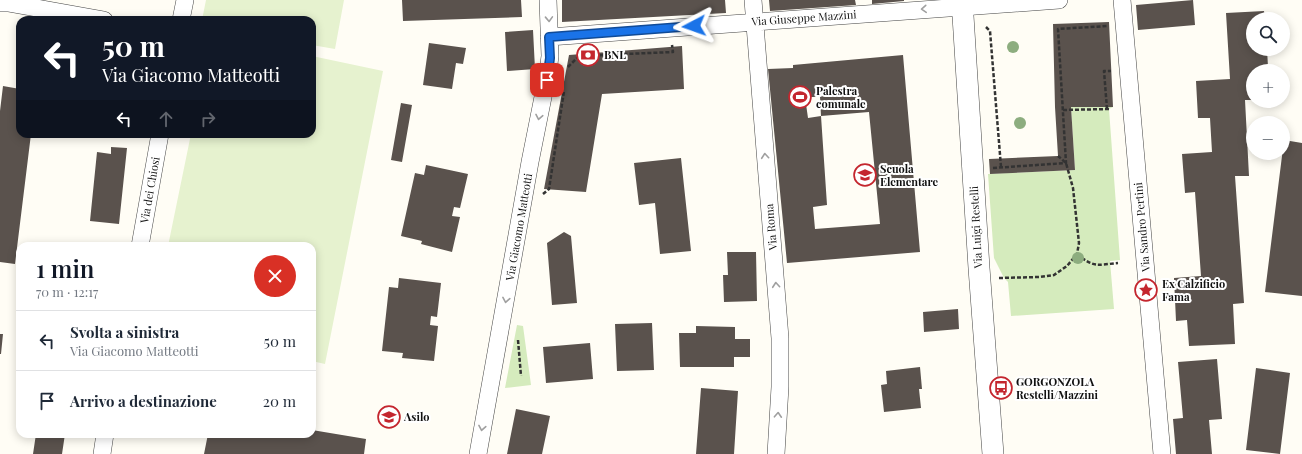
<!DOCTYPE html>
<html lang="it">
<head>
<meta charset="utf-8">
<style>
  body { margin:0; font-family:"Playfair Display",serif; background:#f6f6f7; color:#1f2937; height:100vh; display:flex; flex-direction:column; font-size:15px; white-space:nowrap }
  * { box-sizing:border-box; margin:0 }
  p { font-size:13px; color:#747a83 }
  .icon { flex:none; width:22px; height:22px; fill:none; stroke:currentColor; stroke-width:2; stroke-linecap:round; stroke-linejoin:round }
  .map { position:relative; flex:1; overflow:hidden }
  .drawer { position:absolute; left:16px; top:242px; width:300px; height:196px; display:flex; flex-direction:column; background:#fff; border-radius:12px; box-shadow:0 2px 10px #0003 }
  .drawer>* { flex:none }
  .banner { position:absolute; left:16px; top:16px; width:300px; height:122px; border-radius:12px; box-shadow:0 2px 10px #0003; background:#111827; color:#fff; overflow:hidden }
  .controls { position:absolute; left:1246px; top:12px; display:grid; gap:8px }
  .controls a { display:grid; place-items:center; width:44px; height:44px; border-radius:50%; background:#fff; box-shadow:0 2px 10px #0003; font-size:20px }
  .pin { position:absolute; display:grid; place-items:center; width:34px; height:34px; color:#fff; margin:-17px; border-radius:8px; box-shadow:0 2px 6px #0006 }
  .me { position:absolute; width:44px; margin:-22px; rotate:266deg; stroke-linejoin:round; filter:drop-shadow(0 0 3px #0008) }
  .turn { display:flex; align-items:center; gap:14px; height:84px; padding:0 20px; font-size:18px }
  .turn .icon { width:52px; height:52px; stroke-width:2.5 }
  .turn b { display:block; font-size:28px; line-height:34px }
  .lanes { display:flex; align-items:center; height:38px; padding:0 20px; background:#0003; justify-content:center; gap:20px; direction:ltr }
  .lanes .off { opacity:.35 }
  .round { display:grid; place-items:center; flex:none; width:42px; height:42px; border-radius:21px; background:#f6f6f7 }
  .head { display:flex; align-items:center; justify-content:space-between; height:68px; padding:0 20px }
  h1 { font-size:24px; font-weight:600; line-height:30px; color:#111827 }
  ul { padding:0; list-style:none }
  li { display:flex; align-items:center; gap:12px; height:60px; padding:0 20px; border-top:1px solid #e0e1e3 }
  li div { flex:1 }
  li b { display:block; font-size:15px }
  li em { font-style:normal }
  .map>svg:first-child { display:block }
</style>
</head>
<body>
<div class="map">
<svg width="1302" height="454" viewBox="0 0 1302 454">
  <rect width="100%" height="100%" fill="#fffdf5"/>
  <path fill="#d5ebbd" d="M1071 107H1113L1109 109 1120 260 1110 261 1114 309 1011 316 1008 282 1004 278 994 258 988 174 1075 170Z
    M517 325 523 326 531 385 505 388Z"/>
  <path fill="#e6f2cf" d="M206 0H344L335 49 312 45V20H202Z
    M312 56 383 71 325 364 312 361V246H168L191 134H312Z"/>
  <path fill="#5a524d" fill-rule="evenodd" d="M402 0H521L522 17 403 21Z
    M562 0H725L726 13 562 22Z
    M769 0H855L856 5 770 11Z
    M872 0H904V1L872 4Z
    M1193 0 1195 25 1138 30 1136 5Z
    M1264 11 1265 19H1253V49H1267L1268 67H1258V71H1253V100H1245L1249 176H1235L1244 303 1233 304 1235 344 1189 346 1187 320 1176 321 1174 278 1201 276 1195 192 1185 193 1182 154 1212 152 1210 118H1198L1196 81 1230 79 1226 13Z
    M1109 22 1113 107H1071L1075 170 990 174 989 159 1058 156 1055 107 1053 24Z
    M533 30 535 69 507 71 505 32Z
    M429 43 466 48 463 64 456 63 452 89 423 85Z
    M682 46 684 89 602 94 586 192 544 189 569 55Z
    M903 55 920 252 787 263 768 69 793 68V65ZM805 97H820L821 116 808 118ZM869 112 880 224 815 229 813 207 827 205 821 116Z
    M3 86 20 89V134H31L15 264 0 262V111Z
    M401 103 412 105 402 162 391 160Z
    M1284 140 1302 143V296L1265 292Z
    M111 147 127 148 119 224 90 221 97 152 111 154Z
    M681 158 691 251 660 254 655 203 639 205 634 163Z
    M426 165 468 174 460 208 454 207 452 216 460 217 452 252 421 244 422 241 401 236 415 173 424 175Z
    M564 232 571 236 577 303 552 305 547 243Z
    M727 252H756L757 301 724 302 723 275H728Z
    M399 278 441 283 437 317 431 316 430 325 438 326 434 361 402 358 403 353 382 351 389 287 398 288Z
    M958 309 959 329 924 332 923 312Z
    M652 323 654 370 617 371 615 324Z
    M696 326 735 327V339H750V357H734V367H680L679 333H696Z
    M0 334H3L1 354H0Z
    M590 343 593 379 546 383 543 347Z
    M1217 359 1222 419 1209 420 1212 454H1176L1173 419 1183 418 1178 362Z
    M920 367 922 389H919L921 408 884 412 881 385 887 384 886 371Z
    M1256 368 1290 373 1280 454 1246 450Z
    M701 388 738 391 734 454H696Z
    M516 409 550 416 542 454H507Z
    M312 430 366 439 364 454H204L208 434H312Z
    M36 434H65L62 454H33Z"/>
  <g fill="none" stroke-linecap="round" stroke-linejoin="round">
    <g stroke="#444" stroke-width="18">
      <path id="minor" d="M753 0 780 338V387L776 454
        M1122 0 1162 454
        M0 3H8L104 20
        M181 20 185 0
        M549 37 1059 0
        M140 246 160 134
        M102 454 105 434
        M478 454 530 162 548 72 550 56 548 0"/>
    </g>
    <g stroke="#444" stroke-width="22">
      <path id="tertiary" d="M962 0 979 268 993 454"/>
    </g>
    <path stroke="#333" stroke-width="2.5" stroke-dasharray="4 2" stroke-linecap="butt" d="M986 27 990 31 1001 167
      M568 67 579 56 673 52 672 45
      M1107 109 1104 71H1111
      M1063 110 1110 109
      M993 168 1066 163 1058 29 1107 26
      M543 194 549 189 564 91
      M1077 254C1094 268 1097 265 1118 263
      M999 278 1039 277 1054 275 1067 266 1077 254 1079 243 1073 188 1066 163 1058 156
      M518 340 521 376"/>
    <use href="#minor" stroke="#fff" stroke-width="17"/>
    <use href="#tertiary" stroke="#fff" stroke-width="21"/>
  </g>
  <g fill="#8dad7f">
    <circle cx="1013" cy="47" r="6"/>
    <circle cx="1020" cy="123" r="6"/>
    <circle cx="1078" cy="258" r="6"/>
  </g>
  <defs><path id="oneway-chevron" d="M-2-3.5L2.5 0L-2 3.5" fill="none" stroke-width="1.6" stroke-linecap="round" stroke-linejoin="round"/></defs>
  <g stroke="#a0a0a0">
    <use href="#oneway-chevron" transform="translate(924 9) rotate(176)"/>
    <use href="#oneway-chevron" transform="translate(549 19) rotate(88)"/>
    <use href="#oneway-chevron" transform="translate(539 117) rotate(101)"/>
    <use href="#oneway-chevron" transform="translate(765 156) rotate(-95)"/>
    <use href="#oneway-chevron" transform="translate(776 285) rotate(-95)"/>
    <use href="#oneway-chevron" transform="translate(506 300) rotate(100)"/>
    <use href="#oneway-chevron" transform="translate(778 415) rotate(-87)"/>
    <use href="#oneway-chevron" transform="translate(482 428) rotate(100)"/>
  </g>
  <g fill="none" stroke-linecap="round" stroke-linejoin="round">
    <g stroke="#114b97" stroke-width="10">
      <path id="route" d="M547 80 550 58 549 37 694 26"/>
    </g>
    <use href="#route" stroke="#1a73e8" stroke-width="7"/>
  </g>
  <defs>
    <g id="bank-ring" transform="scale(1.15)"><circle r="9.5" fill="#fff" stroke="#c4262e" stroke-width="1.5"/><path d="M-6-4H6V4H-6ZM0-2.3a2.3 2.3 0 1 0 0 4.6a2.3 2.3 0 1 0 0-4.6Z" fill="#c4262e"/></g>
    <g id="stadium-ring" transform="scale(1.15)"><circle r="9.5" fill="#fff" stroke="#c4262e" stroke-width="1.5"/><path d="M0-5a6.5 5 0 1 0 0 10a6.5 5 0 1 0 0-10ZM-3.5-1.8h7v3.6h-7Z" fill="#c4262e"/></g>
    <g id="school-ring" transform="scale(1.15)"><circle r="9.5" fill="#fff" stroke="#c4262e" stroke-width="1.5"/><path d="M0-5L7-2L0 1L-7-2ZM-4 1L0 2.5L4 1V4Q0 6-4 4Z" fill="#c4262e"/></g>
    <g id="sight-ring" transform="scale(1.15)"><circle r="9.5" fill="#fff" stroke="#c4262e" stroke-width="1.5"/><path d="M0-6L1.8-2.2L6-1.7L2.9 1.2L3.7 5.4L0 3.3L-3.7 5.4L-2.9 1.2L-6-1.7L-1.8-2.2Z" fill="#c4262e"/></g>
    <g id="bus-ring" transform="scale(1.15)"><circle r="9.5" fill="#fff" stroke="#c4262e" stroke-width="1.5"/><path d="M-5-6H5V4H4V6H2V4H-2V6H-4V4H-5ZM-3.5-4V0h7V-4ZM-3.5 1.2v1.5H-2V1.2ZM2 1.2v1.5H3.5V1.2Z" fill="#c4262e"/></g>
  </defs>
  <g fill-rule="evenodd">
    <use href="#bank-ring" x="588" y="55"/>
    <use href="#stadium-ring" x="800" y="97"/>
    <use href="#school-ring" x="865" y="175"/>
    <use href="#sight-ring" x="1146" y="290"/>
    <use href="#bus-ring" x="1001" y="388"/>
    <use href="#school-ring" x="389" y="417"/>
  </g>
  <g text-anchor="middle" stroke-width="4" stroke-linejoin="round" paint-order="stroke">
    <g font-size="11" fill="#111" stroke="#fff">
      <text transform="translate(804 18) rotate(-4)" y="4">Via Giuseppe Mazzini</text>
      <text transform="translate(150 190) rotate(-80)" y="4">Via dei Chiosi</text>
      <text transform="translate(519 227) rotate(-80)" y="4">Via Giacomo Matteotti</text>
      <text transform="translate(771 227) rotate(-95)" y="4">Via Roma</text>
      <text transform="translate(976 227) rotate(-93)" y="4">Via Luigi Restelli</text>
      <text transform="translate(1142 227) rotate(-95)" y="4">Via Sandro Pertini</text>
    </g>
    <g font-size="11" font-weight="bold" fill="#111" stroke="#fff" text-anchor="start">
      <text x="604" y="59">BNL</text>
      <text x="816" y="95">Palestra<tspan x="816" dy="13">comunale</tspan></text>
      <text x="880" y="173">Scuola<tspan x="880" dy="13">Elementare</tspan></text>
      <text x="1162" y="288">Ex Calzificio<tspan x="1162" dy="13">Fama</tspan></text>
      <text x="1016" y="386">GORGONZOLA<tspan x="1016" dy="13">Restelli/Mazzini</tspan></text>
      <text x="404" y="421">Asilo</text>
    </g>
  </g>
</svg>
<div class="controls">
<a><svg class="icon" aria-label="search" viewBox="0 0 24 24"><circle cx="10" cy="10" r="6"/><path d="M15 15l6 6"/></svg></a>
<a>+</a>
<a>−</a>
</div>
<div class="pin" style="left:547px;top:80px;background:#d93025"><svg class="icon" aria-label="arrive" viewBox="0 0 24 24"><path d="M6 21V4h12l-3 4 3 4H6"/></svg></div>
<svg class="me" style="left:694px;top:26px" viewBox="-20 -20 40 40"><path d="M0-17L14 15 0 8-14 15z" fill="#1a73e8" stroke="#fff" stroke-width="4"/></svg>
<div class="banner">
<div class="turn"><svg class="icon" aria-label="left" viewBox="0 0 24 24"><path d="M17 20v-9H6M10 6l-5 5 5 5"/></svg><div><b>50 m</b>Via Giacomo Matteotti</div></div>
<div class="lanes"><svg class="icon" aria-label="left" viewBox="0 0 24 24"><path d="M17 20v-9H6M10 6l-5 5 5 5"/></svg><svg class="icon off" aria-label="ahead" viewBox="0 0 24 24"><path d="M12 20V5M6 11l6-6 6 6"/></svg><svg class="icon off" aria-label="right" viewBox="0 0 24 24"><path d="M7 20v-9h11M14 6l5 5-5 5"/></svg></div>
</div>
<section class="drawer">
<div class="head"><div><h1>1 min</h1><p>70 m · 12:17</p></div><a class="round" style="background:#d93025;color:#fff"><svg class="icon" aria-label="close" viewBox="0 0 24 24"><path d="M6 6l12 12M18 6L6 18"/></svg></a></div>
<ul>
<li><svg class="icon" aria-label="left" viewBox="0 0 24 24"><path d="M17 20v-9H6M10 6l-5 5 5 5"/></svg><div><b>Svolta a sinistra</b><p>Via Giacomo Matteotti</p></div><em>50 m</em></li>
<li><svg class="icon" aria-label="arrive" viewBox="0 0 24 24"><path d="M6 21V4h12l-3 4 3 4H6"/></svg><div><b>Arrivo a destinazione</b></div><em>20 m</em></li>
</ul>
</section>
</div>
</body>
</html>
